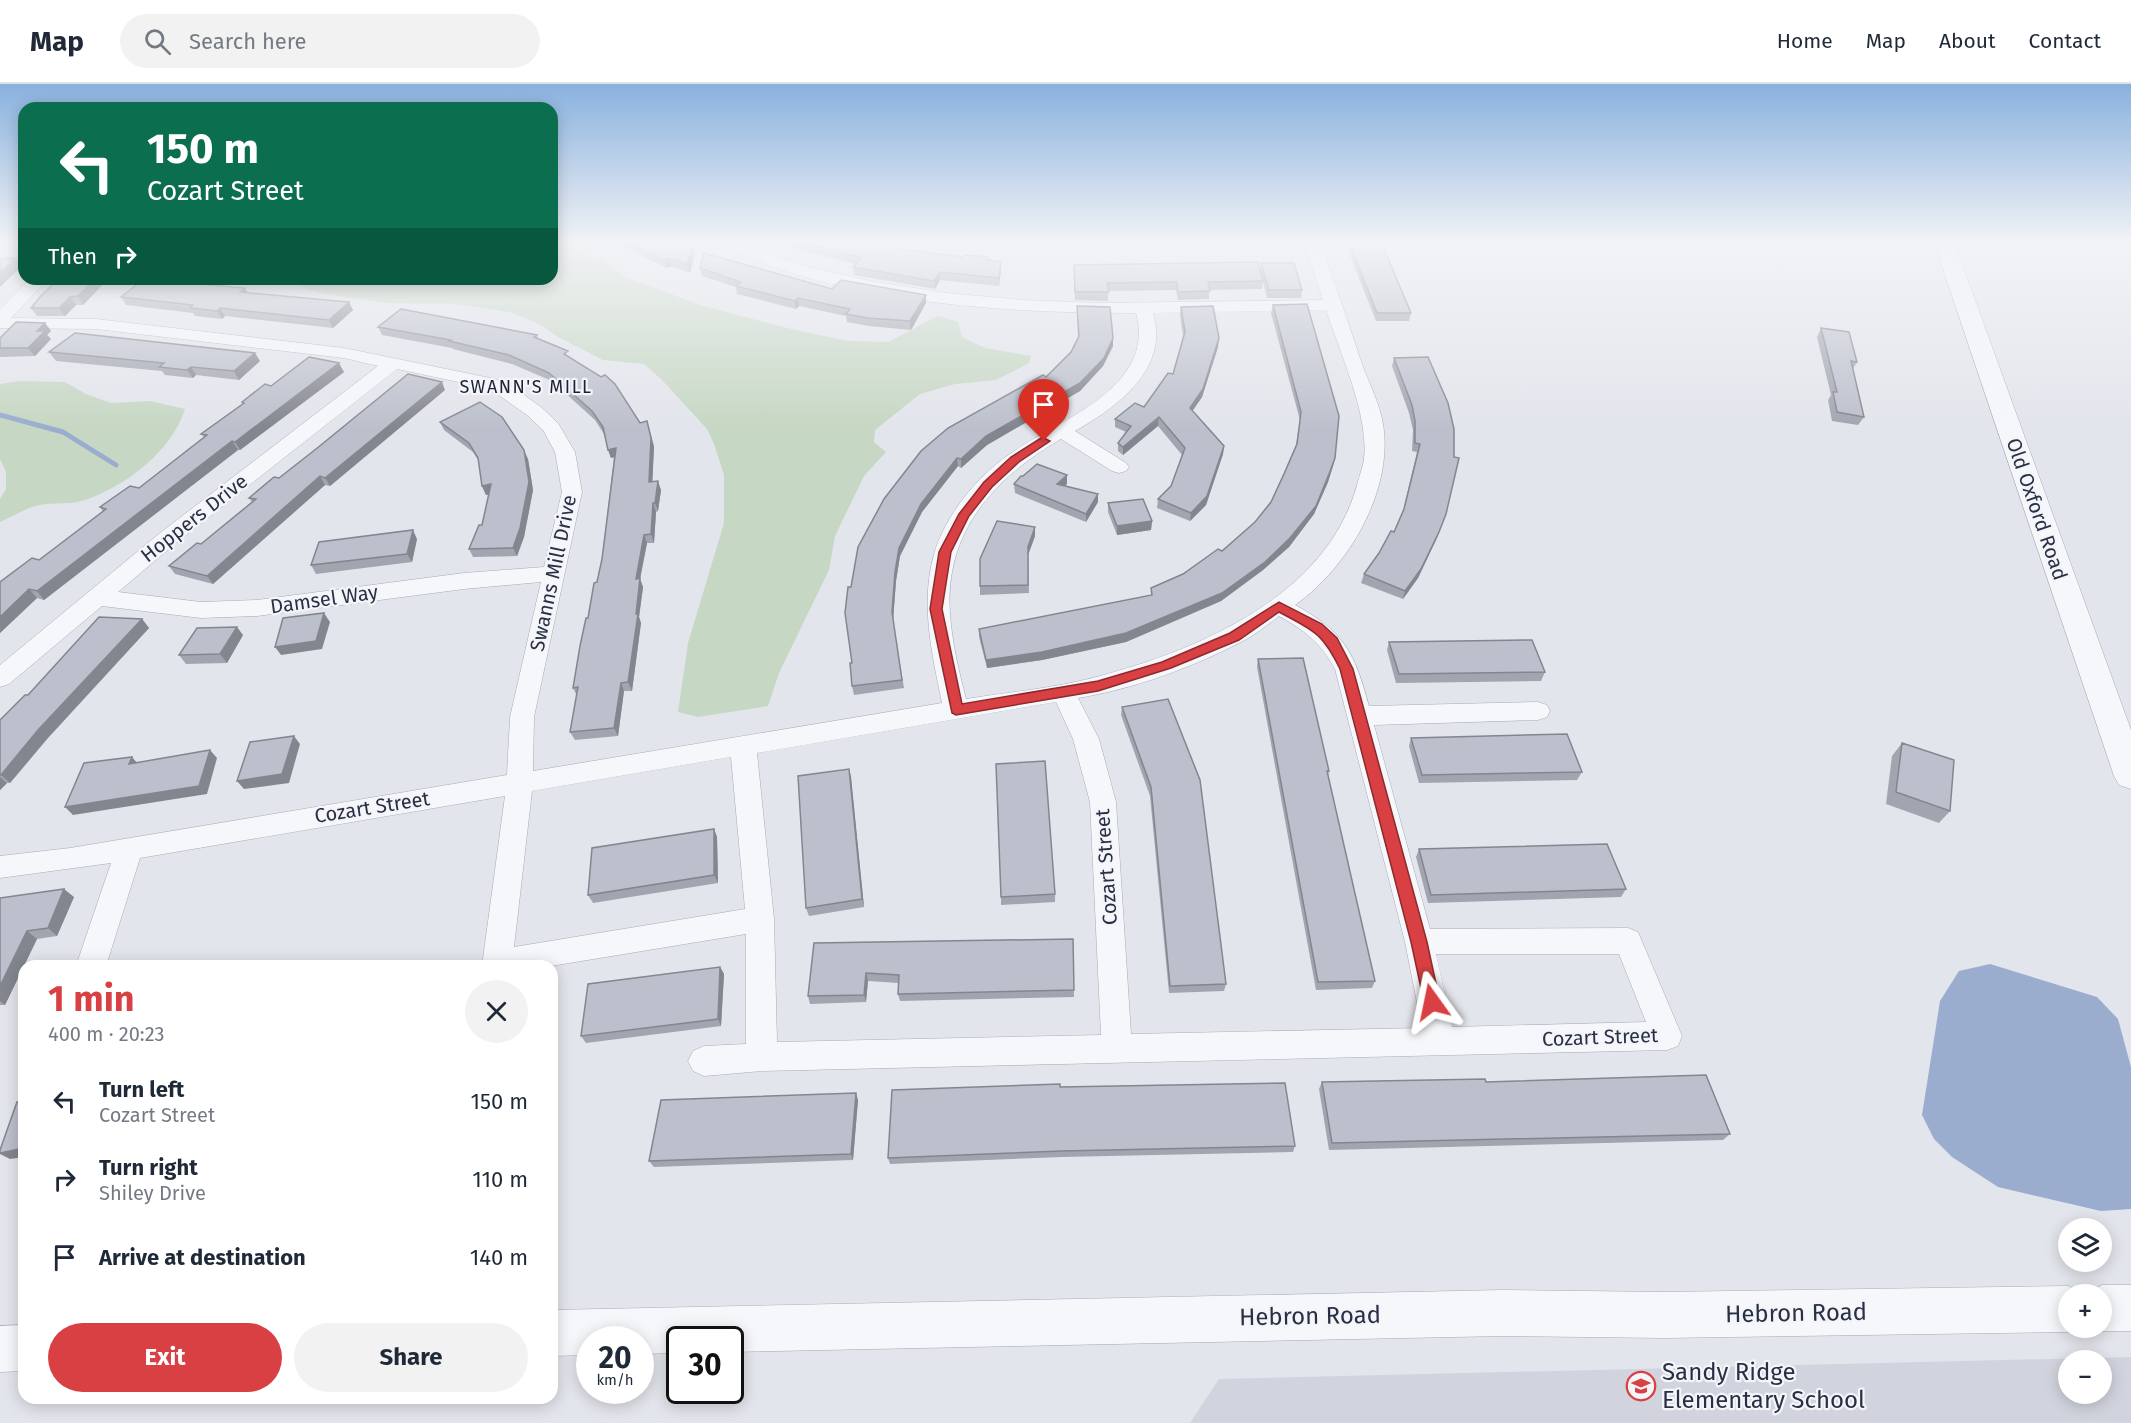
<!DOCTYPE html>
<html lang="en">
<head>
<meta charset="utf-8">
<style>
  body { margin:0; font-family:"Fira Sans",sans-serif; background:#f2f2f3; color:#1f2937; height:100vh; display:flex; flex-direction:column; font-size:22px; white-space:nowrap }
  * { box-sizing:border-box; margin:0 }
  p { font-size:20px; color:#747a83 }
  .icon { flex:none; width:33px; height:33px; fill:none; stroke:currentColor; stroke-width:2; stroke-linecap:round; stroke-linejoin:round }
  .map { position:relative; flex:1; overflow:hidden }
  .side { position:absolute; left:18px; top:876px; width:540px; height:444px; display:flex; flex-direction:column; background:#fff; border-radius:18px; box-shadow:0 3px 15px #0003 }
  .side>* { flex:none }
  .hud { position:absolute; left:18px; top:18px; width:540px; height:183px; border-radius:18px; box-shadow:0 3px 15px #0003; background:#0b6e4f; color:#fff; overflow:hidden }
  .buttons { position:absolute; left:2058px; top:1134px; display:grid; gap:12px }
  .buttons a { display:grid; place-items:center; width:54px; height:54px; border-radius:50%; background:#fff; box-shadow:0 3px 15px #0003; font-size:30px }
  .speed { position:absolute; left:576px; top:1242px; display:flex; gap:12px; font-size:30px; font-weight:700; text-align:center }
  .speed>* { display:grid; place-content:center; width:78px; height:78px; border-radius:50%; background:#fff; box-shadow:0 3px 15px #0003; line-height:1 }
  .speed small { font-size:15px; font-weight:400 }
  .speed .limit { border:3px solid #111; border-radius:9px; background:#fff; color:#111 }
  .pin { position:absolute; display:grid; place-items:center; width:51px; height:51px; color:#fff; margin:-62px -26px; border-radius:50% 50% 50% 0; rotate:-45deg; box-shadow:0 0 6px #0007 }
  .pin .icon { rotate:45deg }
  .me { position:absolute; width:66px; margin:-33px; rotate:348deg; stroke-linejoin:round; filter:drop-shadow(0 0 4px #0008) }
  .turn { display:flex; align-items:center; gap:21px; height:126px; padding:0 30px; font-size:27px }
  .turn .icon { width:78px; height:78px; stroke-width:2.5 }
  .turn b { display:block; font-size:42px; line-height:51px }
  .then { display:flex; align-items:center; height:57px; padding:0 30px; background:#0003; gap:12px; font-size:22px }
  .round { display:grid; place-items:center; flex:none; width:63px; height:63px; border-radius:32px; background:#f2f2f3 }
  .overview { display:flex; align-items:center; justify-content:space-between; height:102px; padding:0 30px }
  h1 { font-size:36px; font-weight:700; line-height:45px; color:#d94043 }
  .button { display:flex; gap:12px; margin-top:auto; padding:12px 30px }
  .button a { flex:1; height:69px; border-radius:36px; background:#d94043; color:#fff; font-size:24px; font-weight:700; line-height:69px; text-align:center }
  .button a+a { background:#f2f2f3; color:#1f2937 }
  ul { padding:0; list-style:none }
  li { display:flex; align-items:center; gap:18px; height:78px; padding:0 30px }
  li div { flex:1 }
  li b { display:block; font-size:22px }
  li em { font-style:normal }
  header { display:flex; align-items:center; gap:36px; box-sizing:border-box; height:84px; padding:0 30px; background:#fff; border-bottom:2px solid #e0e1e3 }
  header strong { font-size:28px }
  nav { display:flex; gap:33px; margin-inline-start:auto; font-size:21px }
  .search { width:420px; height:54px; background:#f2f2f3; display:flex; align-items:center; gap:15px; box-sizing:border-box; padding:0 21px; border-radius:33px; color:#747a83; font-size:22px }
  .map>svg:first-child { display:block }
</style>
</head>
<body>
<header>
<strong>Map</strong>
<div class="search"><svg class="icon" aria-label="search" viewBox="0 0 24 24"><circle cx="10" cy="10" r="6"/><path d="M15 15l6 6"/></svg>Search here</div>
<nav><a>Home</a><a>Map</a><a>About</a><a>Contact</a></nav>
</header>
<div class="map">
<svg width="2131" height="1339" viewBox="0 0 2131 1339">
  <rect width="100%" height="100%" fill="#e3e5ec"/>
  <path fill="#d1d4de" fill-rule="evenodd" d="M2131 1273V1339H1190L1219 1295ZM2068 1276H2102V1310H2068Z"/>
  <path fill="#c6d7c3" d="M552 161 572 165 604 177 625 193 700 221 791 245 848 257 888 258 938 232 958 238 962 253 985 264 1031 272 1029 279 996 296 955 300 920 310 875 346 874 358 886 368 864 392 835 452 829 486 779 589 768 622 698 633 678 628 688 559 724 439V391L714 360 707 345 662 296 644 280 603 276 558 253 539 240 509 228 456 220 386 219 325 210 288 199H258L214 195H552Z
    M20 297 65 298 86 310 111 319 150 317 185 325C172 367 126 402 85 416 71 421 54 418 39 421 26 424 12 433 0 438V415L6 405V388L0 375V300Z"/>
  <path fill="#9badce" d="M1990 880 2097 913 2118 935 2131 983V1125L2101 1127 1998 1103 1952 1073 1934 1055 1922 1031 1940 917 1959 887Z"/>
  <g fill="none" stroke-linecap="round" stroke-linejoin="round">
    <path stroke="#9badce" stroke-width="5" d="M0 331 63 348 116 381"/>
    <g stroke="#a7abb7" stroke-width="1">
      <path id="minor" d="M713 158H736L800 181 870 197 946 209 1023 216 1101 219 1323 216 1304 158H1320C1335 200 1349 241 1363 283 1370 301 1380 321 1383 340 1394 406 1348 484 1295 521 1345 548 1355 570 1369 622L1538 618 1547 621 1550 627 1547 633 1538 636 1374 641 1430 845 1628 844 1638 848 1682 952 1678 962 1667 966 762 987 704 992 693 987 688 977 693 967 704 962 746 960V850L551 882H482L505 712 140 774 106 882H76L111 779 0 794V772L70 764 507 691 510 633 541 498 464 505 257 532 201 534 102 522 9 600 0 603V581L160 449 378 282 344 274 96 245 0 244V225L30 195H48L11 234 96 235 344 264 495 295 511 302 541 323 558 339 575 368 582 408 534 633 533 687 942 619C932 570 920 520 934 470 945 432 977 392 1010 370 1057 336 1157 305 1136 229 1020 229 900 222 788 188 764 180 740 170 715 161ZM1326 226C1340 269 1369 331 1364 375 1363 383 1359 393 1357 401 1327 511 1201 565 1100 592 1057 604 1010 608 966 615 959 587 952 559 950 530 944 448 994 394 1061 355L1112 387 1119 389 1126 387 1129 383 1126 379 1075 347C1117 323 1170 285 1153 229ZM397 285 482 303 497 310 527 331 543 346 555 368 562 408 544 483 464 489 257 516 201 518 118 508 176 459ZM1279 532C1304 546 1321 559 1335 585L1405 858 1422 944 1131 950 1116 718 1099 655 1078 614C1133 605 1191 584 1241 558 1254 552 1267 541 1279 532ZM1056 618 1073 655 1090 718 1101 951 777 958 774 835 757 669ZM731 673 745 825 514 863 532 707ZM1436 870H1619L1646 938 1452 943Z"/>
    </g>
    <g stroke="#a7abb7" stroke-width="1">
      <path id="tertiary" d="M1934 158H1954L2131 646V705L2119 701 2114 692Z
        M2102 1201H2131V1247H2102L2094 1244H2102V1210H2068V1244H2079L2068 1248 1664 1254 1503 1252 730 1268V1256H680V1269L640 1270V1256H590V1271L552 1272V1226L1503 1206 1664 1208 2068 1202 2085 1210Z
        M24 1241V1287L0 1288V1242Z"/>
    </g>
    <use href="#minor" fill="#f6f7fa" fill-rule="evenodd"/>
    <use href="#tertiary" fill="#f6f7fa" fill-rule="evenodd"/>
  </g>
  <path fill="#a2a5af" d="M610 158H688L695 168 690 189 672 182 666 184 635 168Z
    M776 158H886L904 166 963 173H988V176L1001 186 999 202 940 196 935 205 854 191 853 183 856 180 793 164Z
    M1350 161 1411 229 1409 237H1376L1349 169Z
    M1261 179 1302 206 1301 214H1267L1263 198 1262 205 1209 206V215L1178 216 1176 206 1108 207V217L1075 216 1074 181 1260 186Z
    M700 184 832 205 926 219 911 246 869 242 847 238 846 232 799 222 796 225 737 210 736 203 702 192Z
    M58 195H108L83 221H76L65 232H37L31 224Z
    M248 209 353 226 333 244 225 232 222 235 195 232 193 229 126 221 121 213Z
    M1273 221 1335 374 1333 382 1328 398 1314 430 1289 463 1263 486 1221 517 1126 558 1042 576 987 584 979 553V545L1151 511V504L1183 490 1222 467 1255 438 1271 418 1296 361 1300 336 1271 229Z
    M1077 222 1113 262 1103 282 1080 307 987 361 961 384 958 382 922 428 900 472 896 497 893 537 904 604 854 611 852 602 851 503 858 463 1046 293 1071 268 1078 254Z
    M1181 223 1218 263 1202 313 1192 327 1224 362 1223 370 1206 421 1190 437 1157 424 1158 415 1171 402 1182 371 1158 342 1123 371 1118 367V359L1126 348 1115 343V335L1144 323 1173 290 1183 252 1180 231Z
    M45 239 51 247 47 251 51 255 35 272 0 273V254Z
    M378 243 537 251 538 255 570 273 654 362 652 398 661 406 658 427 656 428 654 459H647L640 495 643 503 639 533 641 539 632 607H624L618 652 575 656 570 648 577 612 573 604 588 534 597 498 602 475 614 373 611 374 604 350 595 336 552 297 512 280 453 265 452 264 382 251Z
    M1821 244 1857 278 1853 285 1864 333 1858 341 1832 337 1828 316 1831 311 1817 253Z
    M49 268 260 277 239 296 196 291 193 294 165 291 162 287 56 277Z
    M1428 273 1446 430 1436 456 1418 494 1403 515 1361 499 1364 490 1394 448 1403 427 1417 368 1412 367 1413 346 1409 329 1392 282 1394 274Z
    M344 288 240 366H238L44 516 37 514 0 549V498L39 476 103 428 100 423 139 404 204 353 201 350 243 320 242 318 271 302Z
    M445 306 330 402 325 401 213 500 175 490 169 482 201 460 252 418 249 414 279 394Z
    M440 338 528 375 533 406 524 453 517 472 473 473 469 465 482 441 489 410 486 411 482 402 479 377 473 368 444 346Z
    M1014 400H1067L1064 402 1098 418 1086 438 1015 409Z
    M1108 419 1152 437 1151 446 1117 451 1108 428Z
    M1035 452 1028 471 1029 509 980 511V502Z
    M417 455 412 478 316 490 311 481Z
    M142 535 149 544 47 655 10 699H7L0 706V636L28 611Z
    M243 551 227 579 186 580 179 571Z
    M1389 558 1545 588 1541 597 1396 599 1387 566Z
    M1258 575 1329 687 1328 692 1375 897 1372 904 1316 906 1257 583Z
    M1122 623 1226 900 1224 907 1169 909 1150 712 1121 631Z
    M1411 654 1582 688 1577 696 1419 699 1409 662Z
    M1902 659 1950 727 1939 739 1886 720 1892 672Z
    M849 685 851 693 864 823 809 832 806 824Z
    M714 745 717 753 718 799 593 819 588 811Z
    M1419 765 1626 805 1621 813 1428 819 1416 773Z
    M1055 810V818L1001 821V813Z
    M74 813 57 852 37 855 5 921H0V814Z
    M1073 855 1074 913 900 917 898 910 899 899 868 897 866 918 810 920 808 912 814 859Z
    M720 883 724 890 721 942 586 959 581 952Z
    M1322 998H1486L1730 1050 1723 1056 1329 1066 1319 1005Z
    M1060 1003 1295 1062 1293 1068 1062 1073 890 1080 888 1074Z
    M858 1016 853 1076 654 1083 649 1077Z"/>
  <path fill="#84868f" d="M693 160 695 168 690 189 687 180Z
    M16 174 22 182 0 203V189Z
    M670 174 672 182 666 184 664 176Z
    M1001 178V186L999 202V194Z
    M940 188V196L935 205 934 197Z
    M95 195H108L83 221 78 212Z
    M245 204 250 212 240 208Z
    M926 211V219L911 246 910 237Z
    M70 213 76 221 65 232 59 224Z
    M798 214 799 222 796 225 795 217Z
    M349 218 353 226 333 244 329 236Z
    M220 224 225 232 222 235 217 227Z
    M45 239 51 247 47 251 51 255 35 272 28 264 37 247Z
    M1113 254V262L1103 282 1080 307 987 361 961 384V375L986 352Z
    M1219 254 1218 263 1202 313 1189 332 1190 324Z
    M255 269 260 277 239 296 234 287Z
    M339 279 344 288 240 366 235 358Z
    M191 283 196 291 193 294 187 286Z
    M442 298 445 306 330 402 325 394Z
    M1159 333 1158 342 1123 371V363Z
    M647 337 654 362 652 407 649 398Z
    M232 357 238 366 44 516 37 507Z
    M1224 362 1223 370 1206 421 1190 437 1191 429Z
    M616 364 619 372 611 374 608 366Z
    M524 366 528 375 533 406 524 453 517 472 513 464Z
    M957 374 958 382 922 428 900 472 896 497 893 537 892 528 895 488 899 464 921 420Z
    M1335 374 1333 382 1328 398 1314 430 1289 463 1263 486 1221 517 1126 558 1042 576 987 584 986 576 1042 568 1290 454Z
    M1067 391V400L1057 409V400Z
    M320 392 325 401 213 500 207 492Z
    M658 397 661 406 658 427 655 419Z
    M491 400 495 409 486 411 482 402Z
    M1098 410V418L1086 438V430Z
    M653 419 656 428 654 459 651 450Z
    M1446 430 1436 456 1418 494 1403 515 1405 507Z
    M1152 437 1151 446 1117 451V442Z
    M1035 443V452L1028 471 1029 509 1028 463Z
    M413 446 417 455 412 478 407 470Z
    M644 451 647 459 640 495 643 503 639 533 641 539 632 607 628 598 636 495Z
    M29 505 37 514 0 549V533Z
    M324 529 330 538 322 565 281 571 275 563Z
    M142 535 149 544 47 655 10 699 1 691 38 646Z
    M237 543 243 551 227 579 220 570Z
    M621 599 624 607 618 652 614 644Z
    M294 652 300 660 289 699 244 705 237 697Z
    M210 666 217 674 207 710 73 731 65 723Z
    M132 673 139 681 129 680Z
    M849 685 851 693 864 823 862 815Z
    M0 693 7 699 0 706Z
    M714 745 717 753 718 799 714 791Z
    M64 805 74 813 57 852 48 844Z
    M27 847 37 855 5 921 0 917V902Z
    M720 883 724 890 721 942 718 935Z
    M866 889 868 897 866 918 864 911Z
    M856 1009 858 1016 853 1076 851 1070Z
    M24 1064V1073L10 1075 0 1070V1069Z"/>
  <path fill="#bcc0cc" stroke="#84868f" stroke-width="1.5" d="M628 158H688L693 160 687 180 670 174 664 176Z
    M798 158H886L904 161 900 165 963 173 965 171 988 173 987 176 1001 178 999 194 940 188 934 197 853 183 862 174Z
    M1382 160 1411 229H1377L1350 161Z
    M704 169 832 205 841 196 926 211 910 237 868 234 846 230 850 225 798 214 795 217 736 202 741 198 700 184Z
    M16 174 0 189V175Z
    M1258 178 1263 197 1208 198 1210 207 1178 208 1177 198 1107 199 1109 208H1075L1074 181Z
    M1261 179H1294L1302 206H1269Z
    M58 195H95L78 212 70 213 59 224H31L40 213Z
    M144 195 245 204 240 208 349 218 329 236 220 224 217 227 190 224 193 221 121 213Z
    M1307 220 1339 332 1335 374 1329 390 1316 422 1290 454 1265 478 1222 509 1126 549 1042 568 986 576 979 545 1152 511 1151 504 1183 490 1218 465 1222 467 1255 438 1271 418 1284 390 1297 360 1301 328 1273 221Z
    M1077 222 1110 223 1113 254 1104 274 1080 299 986 352 961 375 957 374 921 420 899 464 895 488 892 528 902 596 852 602 850 579H852L845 529 848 503H851L858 463 884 415 921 367 948 344 1043 291 1046 293 1071 268 1079 252Z
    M1213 222 1219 254 1203 305 1190 324 1224 362 1207 412 1191 429 1158 415 1171 402 1185 364 1159 333 1123 363 1118 359 1131 342 1115 335 1135 319 1144 323 1168 289 1173 290 1185 248 1181 223Z
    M401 225 537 251 534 253 568 267 564 270 601 293 605 291 615 300 640 339 647 337 651 354 649 398 658 397 655 419H653L651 450 644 451 636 495 640 494 636 530H638L628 598 621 599 614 644 570 648 578 603 573 604 580 562 586 534H588L594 499 597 498 602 475 616 364 608 366 603 343 592 327 549 289 509 271 449 257 451 256 378 243Z
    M16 238 45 239 37 247H45L28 264H0V254Z
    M1821 244 1849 248 1857 278 1851 277 1864 333 1837 328 1833 308H1837Z
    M75 249 255 269 234 287 191 283 187 286 159 283 164 279 49 268Z
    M309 273 339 279 235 358 232 357 37 507 29 505 0 533V498L32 474 39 476 106 425 100 423 130 402 139 404 207 351 201 350 244 319 242 318 265 300 271 302Z
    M1428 273 1448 319 1454 345V373L1459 374 1446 430 1439 448 1421 485 1405 507 1364 490 1379 469 1391 447 1394 448 1404 425 1420 360 1415 359V337L1412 321 1394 274Z
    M408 290 442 298 325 394 320 392 207 492 169 482 197 459 201 460 256 415 249 414 274 393 279 394 316 365Z
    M480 318 502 333 524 366 529 398 520 444 513 464 469 465 479 441H482L491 400 482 402 478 374 469 359 440 338Z
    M1037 380 1067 391 1057 400 1098 410 1086 430 1014 400 1021 392H1023Z
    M1143 415 1152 437 1117 442 1108 419Z
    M997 437 1035 443 1028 463V501L980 502V475Z
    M413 446 407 470 311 481 319 458Z
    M324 529 316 557 275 563 283 534Z
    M99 533 142 535 38 646 1 691H0V636L25 611H28Z
    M237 543 220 570 179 571 197 544Z
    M1532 556 1545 588 1399 590 1389 558Z
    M1303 574 1329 687H1327L1375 897 1318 898 1258 575Z
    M1168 615 1200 696 1226 900 1170 902 1151 703 1122 623Z
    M1567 650 1582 688 1422 691 1411 654Z
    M294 652 282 690 237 697 250 658Z
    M1902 659 1954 676 1950 727 1896 708Z
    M210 666 199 702 65 723 84 679 132 673 129 680Z
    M1045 677 1055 810 1001 813 996 680Z
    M849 685 862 815 806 824 798 692Z
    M714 745V791L588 811 592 764Z
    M1607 760 1626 805 1431 811 1419 765Z
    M64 805 48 844 27 847 0 902V814Z
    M1073 855 1074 906 898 910 899 891 866 889 864 911 808 912 814 859Z
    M720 883 718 935 581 952 588 900Z
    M1706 991 1730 1050 1332 1059 1322 998 1485 995 1486 998Z
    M1285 999 1295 1062 1062 1067 888 1074 892 1006 1060 1000V1003Z
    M856 1009 851 1070 649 1077 661 1016Z
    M24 1017V1064L0 1069V1066L17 1018Z"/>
  <linearGradient id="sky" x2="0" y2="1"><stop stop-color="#89b1de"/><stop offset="0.46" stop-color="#f2f3f6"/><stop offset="1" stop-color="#f2f3f6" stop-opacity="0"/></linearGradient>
  <rect width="2131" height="345" fill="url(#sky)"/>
  <path fill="#d94043" stroke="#8d2a2c" stroke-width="1.5" d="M1041 354H1044L1050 357 1019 378 992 403 969 432 951 468 942 525 962 620 1098 597 1162 578 1230 549 1279 518 1322 540 1337 554 1353 585 1427 858 1440 918 1438 923 1432 925 1426 923 1424 918 1411 858 1340 585C1322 548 1314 547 1279 528L1239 556 1171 584 1098 607 956 631 952 629 930 525 939 468 959 430 984 398 1011 373Z"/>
  <defs>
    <g id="school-ring" transform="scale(1.5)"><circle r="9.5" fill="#f3f5f9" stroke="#d94043" stroke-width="1.5"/><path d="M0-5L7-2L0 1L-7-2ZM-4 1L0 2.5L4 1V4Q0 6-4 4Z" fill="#d94043"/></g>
  </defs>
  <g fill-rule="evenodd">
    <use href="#school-ring" x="1641" y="1302"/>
  </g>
  <g text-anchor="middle" stroke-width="4.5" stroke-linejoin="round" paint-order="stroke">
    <g font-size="18" letter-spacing="1.5" fill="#1b2137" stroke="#f3f5f9">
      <text x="526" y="309">SWANN'S MILL</text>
    </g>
    <g font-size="20" fill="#293046" stroke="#f3f5f9">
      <text transform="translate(2037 425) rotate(71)" y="7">Old Oxford Road</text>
      <text transform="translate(194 434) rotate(-38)" y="7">Hoppers Drive</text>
      <text transform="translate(553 489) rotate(-78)" y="7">Swanns Mill Drive</text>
      <text transform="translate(324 515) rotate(-8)" y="7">Damsel Way</text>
      <text transform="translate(372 723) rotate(-9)" y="7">Cozart Street</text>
      <text transform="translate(1106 783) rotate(-94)" y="7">Cozart Street</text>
      <text transform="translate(1600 953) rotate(-2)" y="7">Cozart Street</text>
    </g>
    <g font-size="24" fill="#293046" stroke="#f3f5f9">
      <text transform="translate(1796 1229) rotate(-1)" y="8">Hebron Road</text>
      <text transform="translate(1310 1232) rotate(-1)" y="8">Hebron Road</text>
    </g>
    <g font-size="24" fill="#293046" stroke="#f3f5f9" text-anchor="start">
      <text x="1662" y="1296">Sandy Ridge<tspan x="1662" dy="28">Elementary School</tspan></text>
    </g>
  </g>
</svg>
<div class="buttons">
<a><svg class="icon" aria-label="layers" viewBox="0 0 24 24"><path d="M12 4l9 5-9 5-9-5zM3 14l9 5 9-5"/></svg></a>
<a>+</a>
<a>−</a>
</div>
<div class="speed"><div>20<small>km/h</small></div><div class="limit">30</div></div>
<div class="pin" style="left:1044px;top:357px;background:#d93025"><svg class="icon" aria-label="arrive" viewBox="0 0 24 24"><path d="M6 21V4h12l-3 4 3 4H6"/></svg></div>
<svg class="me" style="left:1432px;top:918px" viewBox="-20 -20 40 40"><path d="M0-17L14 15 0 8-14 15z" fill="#d94043" stroke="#fff" stroke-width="4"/></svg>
<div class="hud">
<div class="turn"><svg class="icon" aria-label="left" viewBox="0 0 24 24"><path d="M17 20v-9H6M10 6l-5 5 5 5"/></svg><div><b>150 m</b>Cozart Street</div></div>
<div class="then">Then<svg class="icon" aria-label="right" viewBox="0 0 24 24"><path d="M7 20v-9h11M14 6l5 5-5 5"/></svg></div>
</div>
<section class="side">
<div class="overview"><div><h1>1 min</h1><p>400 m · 20:23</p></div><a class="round"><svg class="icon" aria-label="close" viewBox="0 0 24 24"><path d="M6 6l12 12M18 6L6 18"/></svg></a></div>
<ul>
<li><svg class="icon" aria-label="left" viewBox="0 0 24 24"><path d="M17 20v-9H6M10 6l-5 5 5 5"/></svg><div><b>Turn left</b><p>Cozart Street</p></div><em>150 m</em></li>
<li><svg class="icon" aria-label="right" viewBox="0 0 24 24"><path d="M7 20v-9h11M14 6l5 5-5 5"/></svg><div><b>Turn right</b><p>Shiley Drive</p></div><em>110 m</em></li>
<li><svg class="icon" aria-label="arrive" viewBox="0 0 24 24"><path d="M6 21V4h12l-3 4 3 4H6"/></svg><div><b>Arrive at destination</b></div><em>140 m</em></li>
</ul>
<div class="button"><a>Exit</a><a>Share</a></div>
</section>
</div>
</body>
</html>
